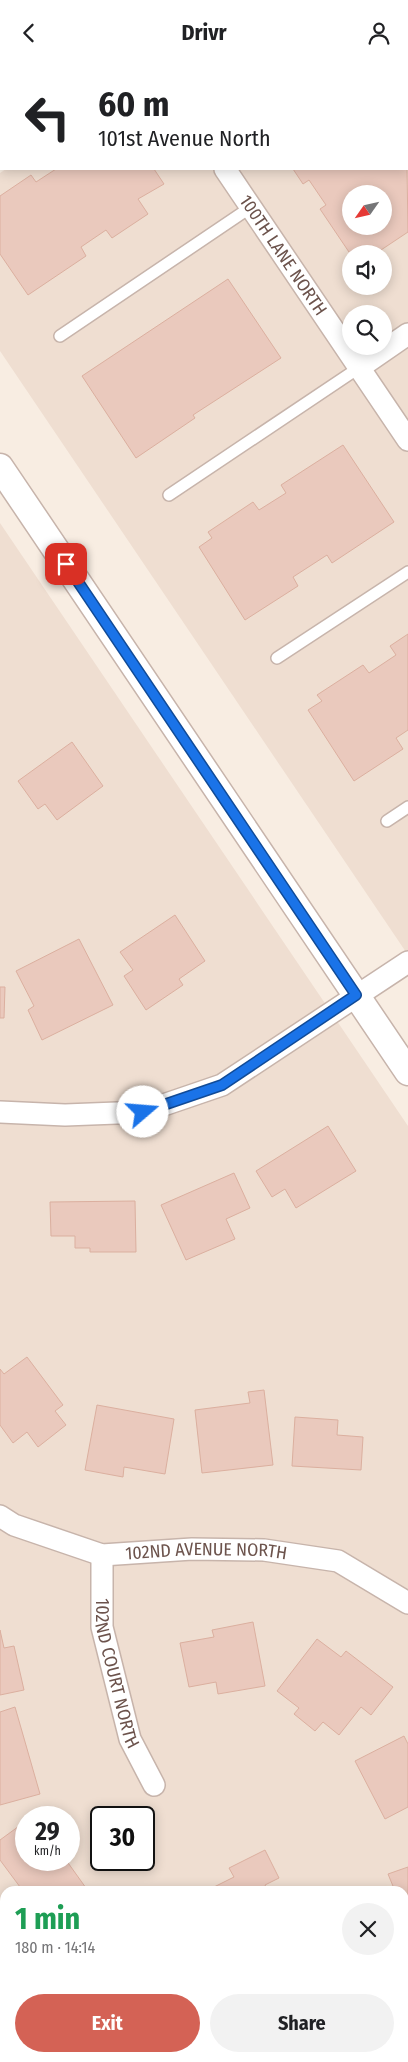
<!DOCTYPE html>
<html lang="en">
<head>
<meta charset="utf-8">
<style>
  body { margin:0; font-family:"Fira Sans Condensed",sans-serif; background:#f2f2f2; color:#202124; height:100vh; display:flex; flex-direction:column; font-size:19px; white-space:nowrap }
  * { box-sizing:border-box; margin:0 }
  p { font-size:16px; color:#757577 }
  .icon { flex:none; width:28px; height:28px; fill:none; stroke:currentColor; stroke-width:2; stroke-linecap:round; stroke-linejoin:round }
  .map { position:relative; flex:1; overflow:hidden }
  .drawer { position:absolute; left:0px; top:1821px; width:409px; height:176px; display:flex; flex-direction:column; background:#fff; border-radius:15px 15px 0 0; box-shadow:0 2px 12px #0003 }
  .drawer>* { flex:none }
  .guide { position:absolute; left:0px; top:0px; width:409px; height:105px; box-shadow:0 2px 12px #0003; background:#fff; color:#202124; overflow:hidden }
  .needle { width:32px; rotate:236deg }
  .tools { position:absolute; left:342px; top:120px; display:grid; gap:10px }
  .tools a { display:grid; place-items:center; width:50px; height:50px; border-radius:50%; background:#fff; box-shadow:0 2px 12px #0003; font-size:25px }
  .speed { position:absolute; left:15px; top:1741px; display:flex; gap:10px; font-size:25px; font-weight:700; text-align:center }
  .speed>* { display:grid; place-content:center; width:65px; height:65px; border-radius:50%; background:#fff; box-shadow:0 2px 12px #0003; line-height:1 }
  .speed small { font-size:12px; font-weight:400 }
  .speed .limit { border:2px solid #111; border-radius:8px; background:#fff; color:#111 }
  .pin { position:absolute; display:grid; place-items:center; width:42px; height:42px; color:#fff; margin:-21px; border-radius:10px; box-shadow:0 2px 8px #0006 }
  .me { position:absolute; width:55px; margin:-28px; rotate:72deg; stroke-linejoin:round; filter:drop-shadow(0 0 4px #0008) }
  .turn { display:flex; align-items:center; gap:18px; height:105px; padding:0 15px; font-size:22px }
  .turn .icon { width:65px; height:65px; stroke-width:2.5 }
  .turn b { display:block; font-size:35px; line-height:42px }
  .round { display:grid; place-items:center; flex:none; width:52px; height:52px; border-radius:26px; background:#f2f2f2 }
  .head { display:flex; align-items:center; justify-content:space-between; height:85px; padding:0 15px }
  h1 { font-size:30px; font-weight:700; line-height:38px; color:#1e9e55 }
  .primary-button { display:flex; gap:10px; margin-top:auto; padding:10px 15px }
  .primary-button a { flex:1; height:58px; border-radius:30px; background:#d46255; color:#fff; font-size:20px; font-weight:700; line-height:58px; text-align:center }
  .primary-button a+a { background:#f2f2f2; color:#202124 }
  header { display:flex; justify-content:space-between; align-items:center; height:65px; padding:0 15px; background:#fff; font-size:22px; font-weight:700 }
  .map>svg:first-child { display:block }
</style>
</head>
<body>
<header><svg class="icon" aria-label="back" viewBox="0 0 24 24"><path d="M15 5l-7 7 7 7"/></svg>Drivr<svg class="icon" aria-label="person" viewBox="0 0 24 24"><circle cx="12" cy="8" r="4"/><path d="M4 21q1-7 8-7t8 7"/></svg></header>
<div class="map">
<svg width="408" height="1997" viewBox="0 0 408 1997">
  <rect width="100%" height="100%" fill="#f8ede2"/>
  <path fill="#efded1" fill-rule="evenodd" d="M278 0H408V890L0 286V108L6 104H408V1H277ZM351 129H384V161H351ZM351 189H384V221H351ZM351 249H384V281H351Z
    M0 458 408 1061V1997H0ZM26 1752H69V1795H26ZM101 1752H144V1795H101ZM5 1826H404V1992H5Z"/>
  <path fill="#eac9bd" stroke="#dbaf9f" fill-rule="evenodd" d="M56 104H154L164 119 138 134 148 149 112 173 106 165 81 182 86 191 28 230 0 189V131L31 110 36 117Z
    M293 104H407L408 167 375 189H351V190L320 144 326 140 309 115 303 119ZM351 129H384V161H351Z
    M228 214 281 293 193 350 195 353 136 393 82 311Z
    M343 380 394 457 332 498 327 490 293 512 298 521 245 555 199 482 212 473 208 467 253 437 259 445 286 428 281 420Z
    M408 569V665L396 673 403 684 354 716 308 645 322 636 317 630 363 600 369 608 396 590 390 581Z
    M72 677 103 721 57 755 45 739 38 744 18 716Z
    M175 850 205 896 179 914 183 920 146 945 124 911 133 905 120 887Z
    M79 874 113 940 42 975 28 945 34 941 16 906Z
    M0 922H5L4 953H0Z
    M328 1061 356 1106 296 1143 285 1124 272 1132 256 1106Z
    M234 1108 250 1143 226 1154 235 1174 186 1195 161 1140Z
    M135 1136 136 1187H90V1183H75V1171H51L50 1137Z
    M27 1292 63 1340 55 1346 66 1360 38 1382 27 1367 13 1378 0 1360V1304L4 1309Z
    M264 1325 273 1400 202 1408 195 1345 250 1338 248 1327Z
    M97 1340 174 1354 165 1409 124 1402 123 1412 85 1405Z
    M295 1352 338 1355 337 1370 363 1372 361 1405 292 1401Z
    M253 1557 265 1621 218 1629 216 1617 189 1622 180 1578 214 1572 212 1565Z
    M0 1565 4 1583 14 1581 24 1625 0 1630Z
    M317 1574 341 1592 346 1586 393 1622 371 1650 361 1642 339 1670 323 1657 315 1666 294 1649 299 1643 277 1626Z
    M15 1642 40 1729 0 1740V1647Z
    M404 1671 408 1679V1742L385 1754 355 1696Z
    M26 1756V1795H66L86 1823 81 1826H23L0 1795V1775Z
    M265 1785 279 1813 265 1820 268 1826H206L234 1812 229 1803Z
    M408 1802V1861L404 1850V1826H395L388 1809Z
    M408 1953V1995L402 1997H352L351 1994 357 1992H404V1954Z
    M243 1992H305L306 1997H232Z"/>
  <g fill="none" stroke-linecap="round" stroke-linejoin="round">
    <g stroke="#c7b4ab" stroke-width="14">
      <path id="service" d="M390 0 391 1
        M60 271 251 142
        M169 430 360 302
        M277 593 408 507
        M387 756 408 742"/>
    </g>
    <g stroke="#c7b4ab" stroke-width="24">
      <g id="minor">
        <path d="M133 0 136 1"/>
        <path d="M107 1 111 0"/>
        <path d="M0 58H1"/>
        <path id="s1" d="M225 104 408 375"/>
        <path d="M360 302 408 269"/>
        <path d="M0 1047 65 1050 143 1047 222 1020 408 897"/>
        <path id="s2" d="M0 1451 14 1460 102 1490 192 1484 264 1485 338 1496 408 1538"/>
        <path id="s3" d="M102 1490V1562L130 1674 154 1720"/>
      </g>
    </g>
    <g stroke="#c7b4ab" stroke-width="29">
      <path id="tertiary" d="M0 402 408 1007"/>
    </g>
    <use href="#service" stroke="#fff" stroke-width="11"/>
    <use href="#minor" stroke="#fff" stroke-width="21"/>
    <use href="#tertiary" stroke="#fff" stroke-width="26"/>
  </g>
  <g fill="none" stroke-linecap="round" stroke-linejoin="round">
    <g stroke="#114b97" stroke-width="12">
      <path id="route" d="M66 499 356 930 222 1020 143 1047"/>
    </g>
    <use href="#route" stroke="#1a73e8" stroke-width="9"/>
  </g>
  <g text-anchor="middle" stroke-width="4.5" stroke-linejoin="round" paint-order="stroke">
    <g font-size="18" fill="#6c534c" stroke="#fcf1e7">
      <text dy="6" stroke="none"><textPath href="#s1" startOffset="104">100TH LANE NORTH</textPath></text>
      <text dy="6" stroke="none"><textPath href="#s2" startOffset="214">102ND AVENUE NORTH</textPath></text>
      <text dy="6" stroke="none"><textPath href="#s3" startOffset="120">102ND COURT NORTH</textPath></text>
    </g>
  </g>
</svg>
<div class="tools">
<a><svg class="needle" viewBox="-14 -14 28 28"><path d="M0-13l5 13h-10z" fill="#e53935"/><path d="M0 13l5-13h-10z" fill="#757577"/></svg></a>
<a><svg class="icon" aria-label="sound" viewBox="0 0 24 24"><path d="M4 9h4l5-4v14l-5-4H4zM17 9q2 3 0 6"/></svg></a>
<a><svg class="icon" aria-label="search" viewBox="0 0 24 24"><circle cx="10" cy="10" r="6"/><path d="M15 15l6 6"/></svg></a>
</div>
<div class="speed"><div>29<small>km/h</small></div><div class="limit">30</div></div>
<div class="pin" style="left:66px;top:499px;background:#d93025"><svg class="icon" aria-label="arrive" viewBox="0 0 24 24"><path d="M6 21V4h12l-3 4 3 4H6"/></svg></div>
<svg class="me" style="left:143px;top:1047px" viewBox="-20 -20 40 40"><circle r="19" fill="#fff"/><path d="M0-13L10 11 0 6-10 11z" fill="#1a73e8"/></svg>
<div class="guide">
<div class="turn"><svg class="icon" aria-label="left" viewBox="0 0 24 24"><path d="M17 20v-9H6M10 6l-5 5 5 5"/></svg><div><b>60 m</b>101st Avenue North</div></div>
</div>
<section class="drawer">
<div class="head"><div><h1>1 min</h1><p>180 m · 14:14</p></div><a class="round"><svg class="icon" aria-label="close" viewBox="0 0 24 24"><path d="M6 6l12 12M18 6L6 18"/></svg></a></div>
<div class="primary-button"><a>Exit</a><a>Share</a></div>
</section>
</div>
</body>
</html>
